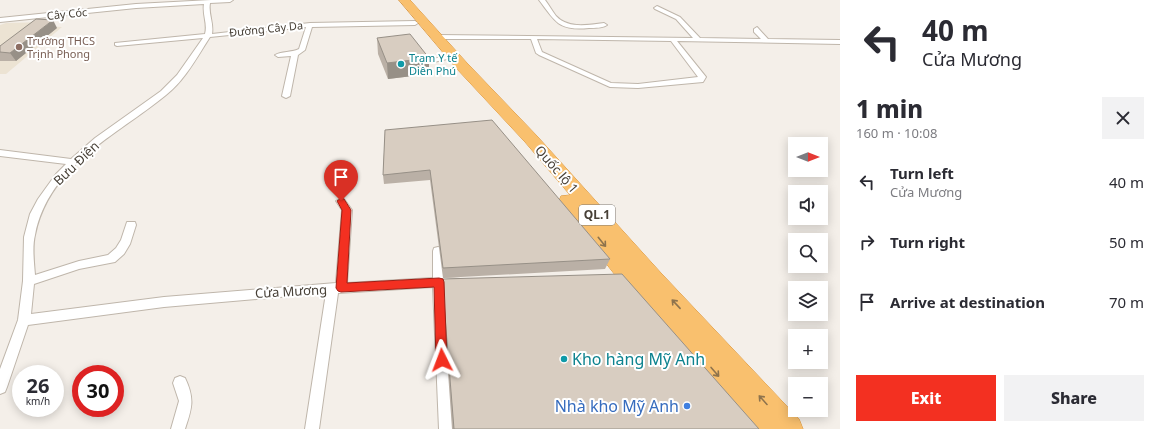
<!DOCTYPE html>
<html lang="en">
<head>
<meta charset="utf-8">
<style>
  body { margin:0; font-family:"Noto Sans",sans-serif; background:#f2f2f3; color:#2b2b33; height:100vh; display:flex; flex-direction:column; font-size:15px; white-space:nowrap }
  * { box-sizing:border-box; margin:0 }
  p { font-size:13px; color:#7c7c81 }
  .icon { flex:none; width:22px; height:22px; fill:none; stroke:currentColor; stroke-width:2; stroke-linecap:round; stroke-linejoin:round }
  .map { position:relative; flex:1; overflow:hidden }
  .side { display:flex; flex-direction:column; background:#fff; width:320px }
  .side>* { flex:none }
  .hud { background:#fff; color:#2b2b33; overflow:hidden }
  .needle { width:26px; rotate:90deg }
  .buttons { position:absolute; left:788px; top:137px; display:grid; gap:8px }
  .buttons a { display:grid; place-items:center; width:40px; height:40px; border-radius:0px; background:#fff; box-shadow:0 2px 10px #0003; font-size:20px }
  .speed { position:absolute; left:12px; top:365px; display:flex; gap:8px; font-size:20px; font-weight:700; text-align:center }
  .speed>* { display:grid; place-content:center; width:52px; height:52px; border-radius:50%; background:#fff; box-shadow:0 2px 10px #0003; line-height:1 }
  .speed small { font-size:10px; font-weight:400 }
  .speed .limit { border:6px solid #d22; background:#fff; color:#111 }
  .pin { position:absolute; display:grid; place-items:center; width:34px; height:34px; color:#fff; margin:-41px -17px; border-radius:50% 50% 50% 0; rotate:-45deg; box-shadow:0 0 4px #0007 }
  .pin .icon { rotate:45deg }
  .me { position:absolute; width:44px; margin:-22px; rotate:357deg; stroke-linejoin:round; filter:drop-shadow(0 0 3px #0008) }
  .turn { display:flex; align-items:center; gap:14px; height:84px; padding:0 16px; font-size:18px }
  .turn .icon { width:52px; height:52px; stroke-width:2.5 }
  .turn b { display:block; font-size:28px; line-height:34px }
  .round { display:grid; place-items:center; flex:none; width:42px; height:42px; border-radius:0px; background:#f2f2f3 }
  .headline { display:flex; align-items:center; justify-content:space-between; height:68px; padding:0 16px }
  h1 { font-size:24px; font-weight:800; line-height:30px }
  .button { display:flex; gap:8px; margin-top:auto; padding:8px 16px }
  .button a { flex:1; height:46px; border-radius:0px; background:#f33021; color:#fff; font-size:16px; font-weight:800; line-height:46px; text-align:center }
  .button a+a { background:#f2f2f3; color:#2b2b33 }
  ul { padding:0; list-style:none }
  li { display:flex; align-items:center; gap:12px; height:60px; padding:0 16px }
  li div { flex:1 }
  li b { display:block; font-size:15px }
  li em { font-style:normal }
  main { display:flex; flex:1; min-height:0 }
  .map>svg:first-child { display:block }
</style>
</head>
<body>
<main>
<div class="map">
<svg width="840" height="429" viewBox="0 0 840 429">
  <rect width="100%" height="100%" fill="#f4efe9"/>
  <path fill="#ece3d3" d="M50 22 45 26 62 27 6 74H0V25L6 23Z"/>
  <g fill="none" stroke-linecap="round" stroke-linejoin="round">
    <g stroke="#bfb6ab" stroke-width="2">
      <path id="street" d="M211 0H233L230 2 210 3C208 14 214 23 212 34L310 23 415 21 418 23 415 25 312 27 305 50 298 55 290 96 286 98 282 96 291 56 278 57 275 55C282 51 291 53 299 49L306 27 210 37C197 57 185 80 166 95 116 136 49 165 35 235 32 247 34 262 35 275L79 261 108 255 116 248 121 240 127 222H135L136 225 130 244 124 254 115 262 79 269 34 284 31 314 164 297 336 283 342 210 336 201 341 198 344 199 352 210 347 283 433 278V251L434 248 438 247 442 248 443 251 444 278 460 279 462 282 460 285 445 287 453 429H439L433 287 338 293 319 429H305L326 293 164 307 28 325 7 387 5 392 0 394V369L18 320 23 281 24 237 30 214 38 199 56 174 66 164 0 156V150L71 159 95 138 161 91 177 75 203 38 117 46 115 45V43L205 34C208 24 202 14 204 4L136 8 0 22V18L136 4Z
        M539 0H545C549 5 552 11 556 16 568 29 588 25 604 23L607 25C603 28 595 28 589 28 558 31 556 22 539 0Z
        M657 6 680 17 700 38 761 39 754 32V29L757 27 768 39 840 40V44L677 41 706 77 703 82 638 88 610 87 539 55 536 53 531 39H437L434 37 437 35 693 38 676 19 655 9 654 8ZM537 39 671 41 698 77 638 84 611 83 542 52Z
        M445 56 447 57V59L421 65 418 63Z
        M180 376 185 378C195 399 192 408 185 429H171L179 401 173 383 175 378Z"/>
    </g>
    <g stroke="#d8943e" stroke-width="1">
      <path id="highway" d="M399 0H410L467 63 537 136 661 273 799 419 803 429H747L631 291 623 285 561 206 559 201 561 196 570 195 525 142 457 69Z"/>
    </g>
    <use href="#street" fill="#fff" fill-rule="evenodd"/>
    <use href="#highway" fill="#f9c06e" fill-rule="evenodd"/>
  </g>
  <path fill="#bab0a6" d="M57 28 16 61H0V46Z
    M377 38 429 74 388 79 378 54Z
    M385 130 610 259 605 269 443 278 430 180 384 184 383 175Z
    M442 279 759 429H452L442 288Z"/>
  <path fill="#979087" d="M53 20 57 28 16 61 10 53Z
    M429 58V74L388 79 387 63Z"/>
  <path fill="#d8cdc1" stroke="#979087" d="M36 19 53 20 10 53 0 52V46Z
    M410 34 429 58 387 63 377 38Z
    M492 120 610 259 443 268 430 170 383 175 385 130Z
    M622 274 759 429H454L442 279Z"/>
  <defs><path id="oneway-shaft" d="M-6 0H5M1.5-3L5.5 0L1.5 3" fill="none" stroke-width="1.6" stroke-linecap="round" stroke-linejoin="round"/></defs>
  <g stroke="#8e734d">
    <use href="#oneway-shaft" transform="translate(602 242) rotate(51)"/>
    <use href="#oneway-shaft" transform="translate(676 304) rotate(-133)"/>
    <use href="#oneway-shaft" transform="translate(715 372) rotate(49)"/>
    <use href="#oneway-shaft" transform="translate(763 400) rotate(-132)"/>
  </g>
  <path fill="#f33021" stroke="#9e1f15" d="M341 198 344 199 351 210 347 283 439 278 443 279 444 282 447 360 446 363 442 365 437 363 436 360 434 287 341 292 338 291 336 288 342 210 337 201Z"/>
  <circle fill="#8d6e63" stroke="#fff" stroke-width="1.5" cx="19" cy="47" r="4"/>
  <g fill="#0f9aa8" stroke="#fff" stroke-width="1.5">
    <circle cx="401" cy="64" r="4"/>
    <circle cx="564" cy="359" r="4"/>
  </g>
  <circle fill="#3f7fe0" stroke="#fff" stroke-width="1.5" cx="687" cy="406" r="4"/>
  <g text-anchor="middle" stroke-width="4" stroke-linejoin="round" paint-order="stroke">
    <g font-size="11" fill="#474037" stroke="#fff">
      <text transform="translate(67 14) rotate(-6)" y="4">Cây Cóc</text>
      <text transform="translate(266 29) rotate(-6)" y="4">Đường Cây Da</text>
    </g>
    <g font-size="11" fill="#785e54" stroke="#fff" text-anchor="start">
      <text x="27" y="45">Trường THCS<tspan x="27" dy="13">Trịnh Phong</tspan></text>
    </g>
    <g font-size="11" fill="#0d838f" stroke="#fff" text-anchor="start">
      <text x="409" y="62">Trạm Y tế<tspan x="409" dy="13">Diên Phú</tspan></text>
    </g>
    <rect fill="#fff" stroke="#7e7973" stroke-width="1" x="579" y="205" width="36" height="20" rx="3"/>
    <g font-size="12" font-weight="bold" fill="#474037">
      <text x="597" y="219">QL.1</text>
    </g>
    <g font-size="13" fill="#474037" stroke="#fff">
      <text transform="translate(76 163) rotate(-44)" y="5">Bưu Điện</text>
      <text transform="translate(557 169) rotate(49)" y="5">Quốc lộ 1</text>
      <text transform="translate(291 291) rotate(-3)" y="5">Cửa Mương</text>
    </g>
    <g font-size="16" fill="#0d838f" stroke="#fff" text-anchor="start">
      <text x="572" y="365">Kho hàng Mỹ Anh</text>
    </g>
    <g font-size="16" fill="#366cbe" stroke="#fff" text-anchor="end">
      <text x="679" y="412">Nhà kho Mỹ Anh</text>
    </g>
  </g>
</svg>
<div class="buttons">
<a><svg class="needle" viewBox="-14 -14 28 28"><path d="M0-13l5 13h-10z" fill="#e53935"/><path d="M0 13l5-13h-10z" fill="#7c7c81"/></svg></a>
<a><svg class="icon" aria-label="sound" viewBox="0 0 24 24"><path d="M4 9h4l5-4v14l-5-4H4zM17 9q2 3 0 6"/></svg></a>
<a><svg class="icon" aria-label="search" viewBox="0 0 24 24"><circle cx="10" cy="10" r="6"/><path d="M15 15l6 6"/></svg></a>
<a><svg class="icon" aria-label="layers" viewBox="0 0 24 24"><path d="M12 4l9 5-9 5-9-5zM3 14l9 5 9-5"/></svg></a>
<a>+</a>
<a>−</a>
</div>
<div class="speed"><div>26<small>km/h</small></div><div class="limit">30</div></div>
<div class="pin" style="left:341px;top:201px;background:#d93025"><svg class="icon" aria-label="arrive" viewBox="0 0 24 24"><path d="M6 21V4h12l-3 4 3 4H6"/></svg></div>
<svg class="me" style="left:442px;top:360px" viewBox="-20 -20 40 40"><path d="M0-17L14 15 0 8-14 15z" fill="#f33021" stroke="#fff" stroke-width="4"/></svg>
</div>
<section class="side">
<div class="hud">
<div class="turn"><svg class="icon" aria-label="left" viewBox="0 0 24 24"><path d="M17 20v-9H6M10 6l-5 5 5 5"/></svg><div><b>40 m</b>Cửa Mương</div></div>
</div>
<div class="headline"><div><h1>1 min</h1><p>160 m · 10:08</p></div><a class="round"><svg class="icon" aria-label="close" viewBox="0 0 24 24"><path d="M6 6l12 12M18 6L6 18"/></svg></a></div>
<ul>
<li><svg class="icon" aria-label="left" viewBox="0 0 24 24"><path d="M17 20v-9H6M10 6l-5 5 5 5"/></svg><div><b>Turn left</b><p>Cửa Mương</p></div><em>40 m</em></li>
<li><svg class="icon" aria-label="right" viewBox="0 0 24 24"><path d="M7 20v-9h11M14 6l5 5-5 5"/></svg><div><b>Turn right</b></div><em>50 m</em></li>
<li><svg class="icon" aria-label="arrive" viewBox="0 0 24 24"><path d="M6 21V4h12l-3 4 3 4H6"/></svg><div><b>Arrive at destination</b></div><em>70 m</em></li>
</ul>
<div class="button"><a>Exit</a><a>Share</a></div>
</section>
</main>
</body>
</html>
